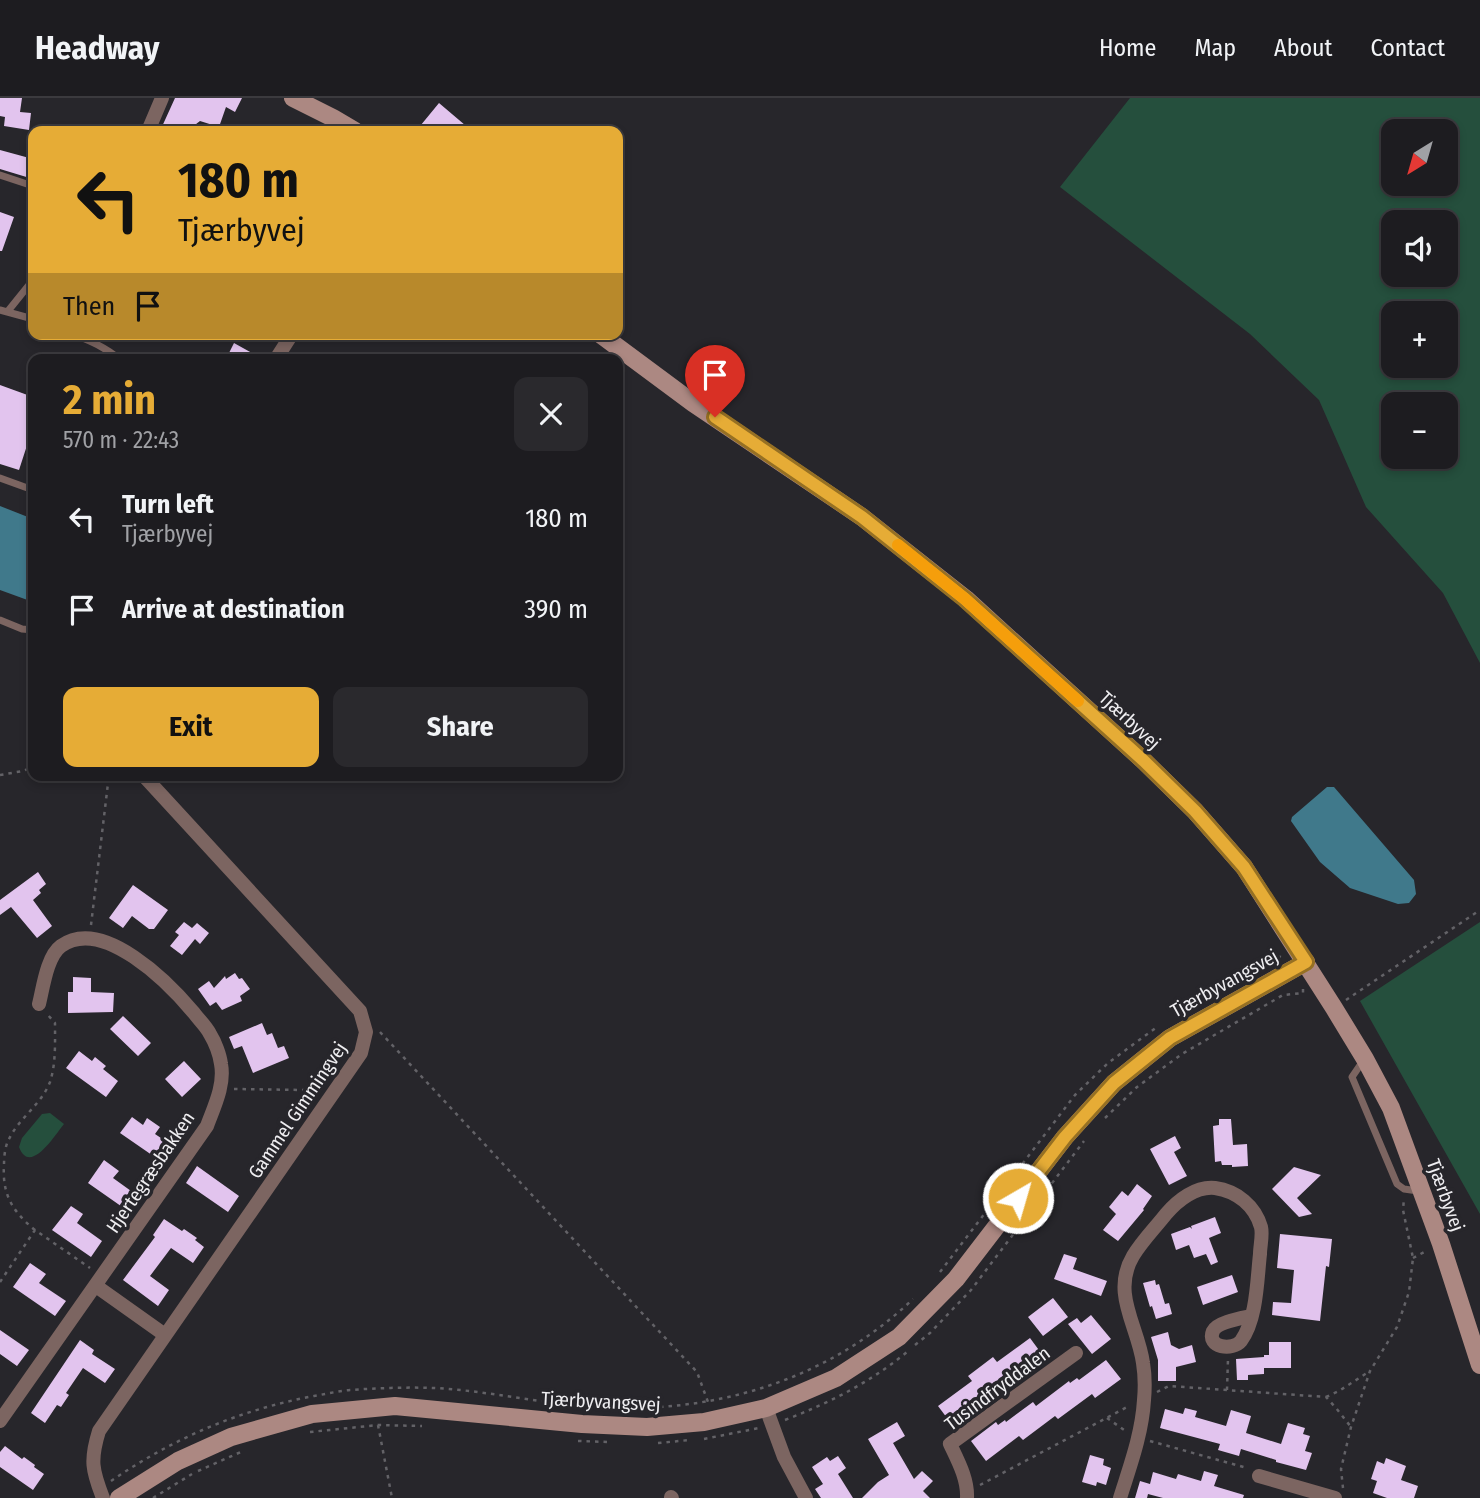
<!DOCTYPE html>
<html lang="en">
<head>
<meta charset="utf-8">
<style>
  body { margin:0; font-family:"Fira Sans Condensed",sans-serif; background:#2a292d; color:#f1f3f6; height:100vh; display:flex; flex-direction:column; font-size:26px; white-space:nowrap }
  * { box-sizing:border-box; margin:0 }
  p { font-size:23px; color:#a0a1a5 }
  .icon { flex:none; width:38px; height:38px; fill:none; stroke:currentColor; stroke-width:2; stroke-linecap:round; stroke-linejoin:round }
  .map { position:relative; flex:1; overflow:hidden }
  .details { position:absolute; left:28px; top:256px; width:595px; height:427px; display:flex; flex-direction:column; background:#1d1c20; border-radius:14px; box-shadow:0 4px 10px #0003,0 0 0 2px #3b3a3e }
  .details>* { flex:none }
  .guide { position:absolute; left:28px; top:28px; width:595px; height:214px; border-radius:14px; box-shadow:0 4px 10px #0003,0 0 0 2px #3b3a3e; background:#e6ac36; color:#111; overflow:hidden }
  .needle { width:46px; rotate:217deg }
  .fabs { position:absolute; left:1381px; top:21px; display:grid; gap:14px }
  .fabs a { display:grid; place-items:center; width:77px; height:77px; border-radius:14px; background:#1d1c20; box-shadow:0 4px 10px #0003,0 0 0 2px #3b3a3e; font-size:35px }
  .pin { position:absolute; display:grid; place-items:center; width:60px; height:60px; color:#fff; margin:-72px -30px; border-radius:50% 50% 50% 0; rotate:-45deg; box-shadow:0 0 7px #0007 }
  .pin .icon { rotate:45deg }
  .me { position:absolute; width:77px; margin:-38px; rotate:38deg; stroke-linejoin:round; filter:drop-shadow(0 0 5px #0008) }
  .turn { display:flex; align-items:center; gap:24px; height:147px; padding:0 35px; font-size:32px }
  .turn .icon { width:91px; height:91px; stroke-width:2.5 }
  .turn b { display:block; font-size:49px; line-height:60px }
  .then { display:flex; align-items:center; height:66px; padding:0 35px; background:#0003; gap:14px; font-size:26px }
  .round { display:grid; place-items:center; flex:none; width:74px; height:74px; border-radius:14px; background:#2a292d }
  .headline { display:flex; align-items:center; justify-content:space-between; height:119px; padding:0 35px }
  h1 { font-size:42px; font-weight:700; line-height:52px; color:#e6ac36 }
  .cta { display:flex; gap:14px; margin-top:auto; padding:14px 35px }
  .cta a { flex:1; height:80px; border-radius:14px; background:#e6ac36; color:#111; font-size:28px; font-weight:700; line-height:80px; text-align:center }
  .cta a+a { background:#2a292d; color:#f1f3f6 }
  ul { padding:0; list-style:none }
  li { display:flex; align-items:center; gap:21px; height:91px; padding:0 35px }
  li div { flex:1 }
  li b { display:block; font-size:26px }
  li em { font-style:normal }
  header { display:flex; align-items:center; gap:42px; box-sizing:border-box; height:98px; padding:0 35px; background:#1d1c20; border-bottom:2px solid #3b3a3e }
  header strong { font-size:33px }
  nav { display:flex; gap:38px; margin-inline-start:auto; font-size:24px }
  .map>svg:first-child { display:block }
</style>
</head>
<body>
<header>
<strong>Headway</strong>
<nav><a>Home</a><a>Map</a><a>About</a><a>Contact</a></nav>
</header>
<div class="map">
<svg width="1480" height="1400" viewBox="0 0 1480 1400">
  <rect width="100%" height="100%" fill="#27262b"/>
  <path fill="#254f3d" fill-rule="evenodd" d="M1130 0H1480V565L1443 495 1366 409 1319 302 1250 236 1060 89ZM1393 33H1446V86H1393ZM1393 124H1446V177H1393ZM1393 215H1446V268H1393ZM1393 306H1446V359H1393Z
    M1480 824V1116L1360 903Z
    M50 1015 64 1026C55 1037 30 1078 19 1049L22 1040 42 1016Z"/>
  <path fill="#40798b" d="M0 408 33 421V504L0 492Z
    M1327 689H1334L1414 782 1416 796 1409 805 1398 806 1350 790 1320 764 1291 723 1292 719Z"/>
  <path fill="#e2c4ee" d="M0 0H22L20 14 31 15 29 32 4 28 5 19 0 18Z
    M175 0H242L235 14 226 9 219 29 200 23 187 33H160Z
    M439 5 472 33H446L437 26 432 33H416Z
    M0 52 33 61V81L0 71Z
    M0 114 14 119 2 153H0Z
    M234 245 263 261H226Z
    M0 287 33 299V329L19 372 0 366Z
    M38 774 46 786 39 792 41 795 33 802 52 828 37 840 11 809 0 817V802Z
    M133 787 168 812 154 831H149L132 818 123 830 109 820Z
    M184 824 192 830 197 825 209 835 200 846 195 841 182 857 170 848 179 837 175 834Z
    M235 875 239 881 242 880 250 891 240 898 242 903 222 912 216 904 210 908 198 891 209 883 214 890 225 878 226 881Z
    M73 879 91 880V894L114 895 113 914 68 915V894H73Z
    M123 918 151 945 138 958 110 931Z
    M262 925 267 937 272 935 278 950 284 948 289 960 253 975 242 948 234 951 229 939Z
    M79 953 92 963 95 959 106 968 103 971 118 983 106 999 66 970Z
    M184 963 201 981 182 999 165 981Z
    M132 1019 143 1027 147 1020 160 1029 155 1036 173 1048 162 1064 120 1035Z
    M1219 1021H1231L1233 1047 1247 1046 1248 1068 1232 1069V1067H1222L1221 1063 1215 1064 1213 1028 1219 1027Z
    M1175 1038 1181 1050 1174 1054 1187 1078 1169 1087 1150 1051Z
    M104 1062 119 1073 113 1080 138 1098 128 1113 88 1085Z
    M197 1068 239 1098 228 1114 186 1085Z
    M1294 1069 1321 1077 1297 1100 1312 1116 1299 1119 1272 1091Z
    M1137 1086 1152 1098 1143 1111 1144 1112 1118 1143 1103 1132 1116 1116 1109 1109 1122 1093 1128 1098Z
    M71 1108 83 1116 77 1125 102 1143 91 1159 52 1132Z
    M1215 1119 1221 1135 1209 1140 1218 1164 1211 1167 1206 1156 1194 1160 1189 1147 1176 1152 1171 1136 1190 1129 1192 1131 1191 1128Z
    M164 1121 182 1133 184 1131 197 1140 195 1142 204 1149 193 1165 171 1150 150 1178 169 1192 158 1208 123 1182 155 1139 153 1137Z
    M1280 1136 1332 1141 1329 1169 1326 1168 1320 1223 1272 1217 1273 1204 1291 1205 1294 1172 1277 1170Z
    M1064 1156 1077 1160 1073 1171 1107 1183 1101 1198 1054 1181Z
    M30 1165 46 1176 39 1185 66 1203 55 1218 13 1189Z
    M1232 1177 1238 1194 1203 1207 1197 1189Z
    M1155 1182 1156 1187 1159 1186 1165 1206 1169 1205 1172 1216 1156 1221 1152 1208 1150 1209 1143 1185Z
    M1053 1200 1068 1219 1043 1238 1028 1219Z
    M1091 1217 1111 1241 1092 1256 1068 1226 1077 1220 1081 1225Z
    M0 1232 29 1252 17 1268 0 1256Z
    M1168 1234 1171 1247 1179 1251 1192 1247 1196 1264 1176 1269V1283H1158V1262L1151 1239Z
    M1030 1240 1044 1259 1019 1278 1016 1273 982 1298 985 1301 977 1307 978 1309 953 1328 938 1308 972 1283 968 1278 993 1259 997 1264Z
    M80 1242 94 1252 92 1256 115 1271 105 1285 83 1270 66 1295 69 1297 61 1309 57 1307 45 1325 31 1315Z
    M1269 1244H1291V1270H1264V1276L1248 1277V1282H1237L1236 1261 1264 1259V1257H1269Z
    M1106 1262 1121 1281 1095 1300 1092 1296 1058 1321 1055 1318 1023 1342 1019 1338 986 1363 971 1343 996 1324 998 1327 1005 1322 1006 1324 1033 1304 1036 1308 1069 1283 1070 1285 1077 1280 1079 1282Z
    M1185 1310 1197 1313 1195 1319 1226 1328 1231 1312 1251 1318 1246 1335 1281 1346 1288 1325 1305 1330 1303 1336 1310 1338 1305 1353 1312 1355 1306 1372 1276 1364V1362L1241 1351 1239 1358 1218 1352 1220 1346 1160 1330 1165 1311 1183 1316Z
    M897 1324 905 1338 893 1345 914 1381 922 1373 933 1383 923 1393 930 1400H862L878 1384 889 1377 868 1341Z
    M5 1348 22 1361 24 1359 35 1367 34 1369 44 1376 33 1392 0 1369V1354Z
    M1090 1357 1104 1361 1103 1367 1111 1370 1106 1387 1097 1384 1096 1388 1082 1384Z
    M838 1358 846 1370 838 1376 853 1400H821L815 1391 823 1386 812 1369 827 1359 830 1363Z
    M1386 1360 1406 1368 1401 1382 1418 1388 1414 1400H1387L1373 1395 1377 1383 1371 1381 1377 1363 1384 1366Z
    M1204 1373 1218 1377 1214 1388 1244 1397 1243 1400H1163L1148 1396 1147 1400H1135L1140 1383 1150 1386 1153 1374 1176 1381 1178 1376 1201 1383Z"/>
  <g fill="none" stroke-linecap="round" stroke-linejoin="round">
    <path stroke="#636267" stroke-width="2.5" stroke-dasharray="3.5 5" stroke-linecap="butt" d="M0 677 23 673 33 669
      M91 827 109 677
      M1346 902 1480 812
      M1184 913 1276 858 1281 859
      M380 934 697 1274 708 1304
      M234 991 304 992 315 1000
      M1105 1020 1137 989 1182 956 1283 897 1303 895V890
      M35 1132C13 1114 2 1097 4 1067 4 1059 5 1048 9 1041 19 1020 41 1007 50 984 56 966 55 944 55 925L47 916
      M1413 1160 1428 1152
      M940 1174 1075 997 1108 965 1157 929
      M0 1184 35 1132 90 1170
      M915 1247 930 1235 971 1192 1084 1043
      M1227 1292 1228 1261
      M1157 1294 1169 1288 1326 1299 1336 1310 1351 1329
      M1326 1299 1339 1293 1370 1273
      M1107 1320 1127 1334
      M785 1322C831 1304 869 1285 907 1254
      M378 1327 392 1400
      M310 1334 378 1327 422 1328
      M704 1341 759 1330
      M578 1343 610 1344
      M1150 1343 1247 1370
      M658 1345 690 1342
      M198 1373 243 1353
      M111 1383C174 1340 239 1312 314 1298 326 1296 338 1293 350 1292 378 1290 407 1289 435 1290 488 1293 540 1305 592 1309 711 1317 826 1284 913 1201
      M980 1387 1129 1308
      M1343 1390 1341 1371 1351 1329 1370 1273 1397 1229 1409 1194 1413 1160 1403 1112 1404 1100
      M153 1400 192 1376"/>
    <path stroke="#7c6561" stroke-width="7" d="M0 77 33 88
      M0 212 33 221
      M8 213 33 182
      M73 236C90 243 105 249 119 261
      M0 380 33 392
      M0 522 22 531 33 532
      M1363 963 1352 979 1397 1086 1404 1091 1418 1093"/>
    <path stroke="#7c6561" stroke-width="14" d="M148 33 162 0
      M276 261 292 236
      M96 1188 165 1237
      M766 1310 784 1359 806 1400
      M0 1323 207 1028C214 1009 225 987 221 966 220 957 215 944 210 936 206 928 199 922 194 915 169 885 103 818 61 848 47 858 43 890 39 906
      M1259 1378 1335 1400
      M671 1399 672 1400
      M103 1400C92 1372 90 1362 99 1333L361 955 366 934 360 913 143 677
      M967 1400C968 1381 958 1363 950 1346L1076 1255
      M1120 1400C1130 1368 1142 1336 1144 1302 1145 1291 1145 1277 1143 1265 1138 1228 1111 1195 1133 1158 1142 1143 1155 1130 1166 1116 1178 1102 1196 1088 1215 1090 1237 1093 1255 1108 1261 1129 1263 1137 1260 1148 1260 1156 1257 1182 1257 1221 1241 1243 1233 1253 1206 1250 1213 1233 1217 1224 1242 1220 1251 1218"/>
    <path stroke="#ac8882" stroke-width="18" d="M293 0 333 20 355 33
      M600 236 693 305 862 419 966 501 1144 663 1195 713 1244 769 1334 910 1365 961 1391 1010 1441 1146 1480 1267
      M119 1400 178 1363 231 1339 312 1316 395 1308 582 1326 647 1329 704 1324 766 1310 836 1280 899 1239 956 1181 1065 1039 1114 985 1170 940 1306 864"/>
  </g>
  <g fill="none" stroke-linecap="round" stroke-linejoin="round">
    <g stroke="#967023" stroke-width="18">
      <path id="route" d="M715 319 862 419 965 501 1144 663 1195 713 1244 769 1306 864 1170 940 1114 985 1065 1039 1018 1100"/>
    </g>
    <use href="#route" stroke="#e6ac36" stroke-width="12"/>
    <path stroke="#f59e0b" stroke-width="12" d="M898 447 965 501 1078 603"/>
  </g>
  <g text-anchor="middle" stroke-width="7" stroke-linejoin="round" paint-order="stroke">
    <g font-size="19" fill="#efeef1" stroke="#27262b">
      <text transform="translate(1130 622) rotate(43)" y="7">Tjærbyvej</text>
      <text transform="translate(1224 885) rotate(-29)" y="7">Tjærbyvangsvej</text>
      <text transform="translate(297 1012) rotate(-56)" y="7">Gammel Gimmingvej</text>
      <text transform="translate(150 1074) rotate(-56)" y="7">Hjertegræsbakken</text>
      <text transform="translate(1446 1097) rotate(70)" y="7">Tjærbyvej</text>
      <text transform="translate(997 1290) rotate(-37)" y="7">Tusindfryddalen</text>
      <text transform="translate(601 1303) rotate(3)" y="7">Tjærbyvangsvej</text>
    </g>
  </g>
</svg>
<div class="fabs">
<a><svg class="needle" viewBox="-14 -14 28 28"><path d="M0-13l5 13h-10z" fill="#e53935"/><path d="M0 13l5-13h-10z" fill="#a0a1a5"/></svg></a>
<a><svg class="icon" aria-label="sound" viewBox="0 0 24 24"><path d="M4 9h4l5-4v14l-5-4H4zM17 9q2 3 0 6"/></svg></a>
<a>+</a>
<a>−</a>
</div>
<div class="pin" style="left:715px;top:319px;background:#d93025"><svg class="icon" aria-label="arrive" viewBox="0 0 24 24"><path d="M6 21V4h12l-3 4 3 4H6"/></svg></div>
<svg class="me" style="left:1018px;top:1100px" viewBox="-20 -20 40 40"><circle r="17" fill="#e6ac36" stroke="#fff" stroke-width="3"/><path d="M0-11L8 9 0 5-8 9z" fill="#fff"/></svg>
<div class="guide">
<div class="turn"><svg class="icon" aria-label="left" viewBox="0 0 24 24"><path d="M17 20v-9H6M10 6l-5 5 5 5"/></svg><div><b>180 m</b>Tjærbyvej</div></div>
<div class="then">Then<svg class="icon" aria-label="arrive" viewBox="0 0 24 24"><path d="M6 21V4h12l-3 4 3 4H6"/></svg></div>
</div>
<section class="details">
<div class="headline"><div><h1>2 min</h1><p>570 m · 22:43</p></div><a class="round"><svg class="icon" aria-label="close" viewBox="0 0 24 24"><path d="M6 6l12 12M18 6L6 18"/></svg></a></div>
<ul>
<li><svg class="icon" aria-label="left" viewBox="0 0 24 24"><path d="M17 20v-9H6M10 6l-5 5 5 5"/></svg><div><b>Turn left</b><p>Tjærbyvej</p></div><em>180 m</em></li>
<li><svg class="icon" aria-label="arrive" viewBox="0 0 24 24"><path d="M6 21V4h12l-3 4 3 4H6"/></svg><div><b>Arrive at destination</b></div><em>390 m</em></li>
</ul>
<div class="cta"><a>Exit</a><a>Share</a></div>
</section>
</div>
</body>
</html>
